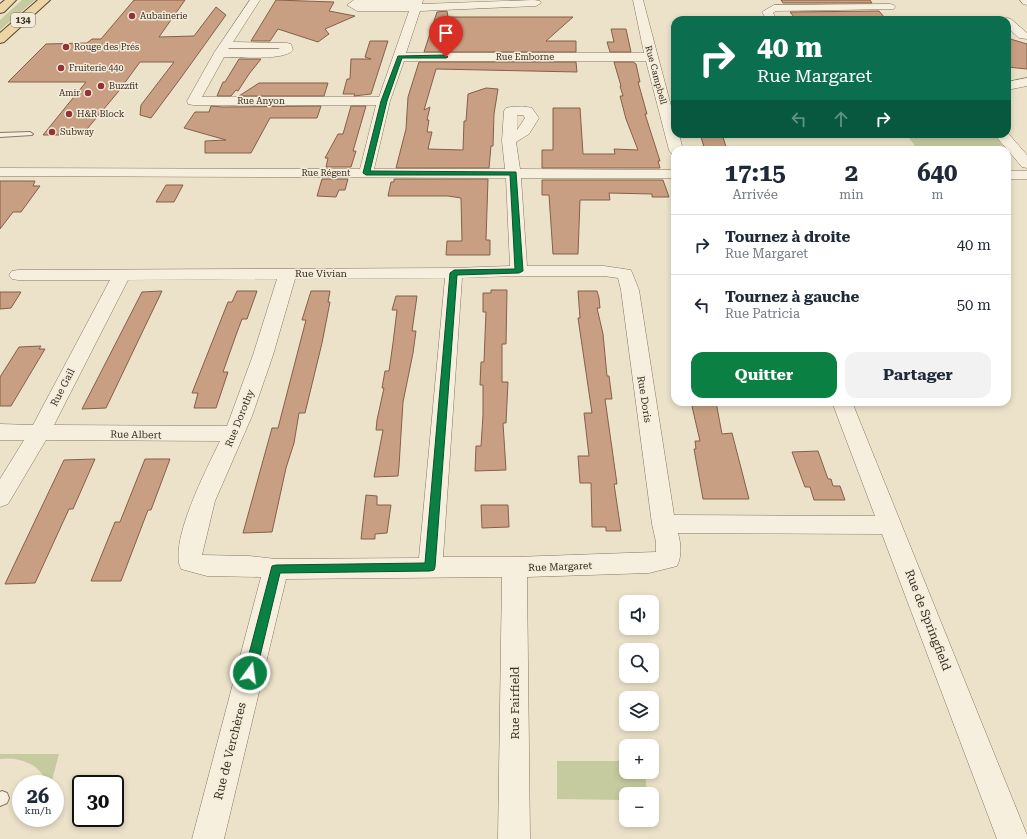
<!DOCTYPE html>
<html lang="fr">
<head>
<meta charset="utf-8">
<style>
  body { margin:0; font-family:"Roboto Serif",serif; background:#f2f2f3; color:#1f2937; height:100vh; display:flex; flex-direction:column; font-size:15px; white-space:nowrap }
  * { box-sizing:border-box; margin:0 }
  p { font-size:13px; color:#747a83 }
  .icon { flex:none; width:22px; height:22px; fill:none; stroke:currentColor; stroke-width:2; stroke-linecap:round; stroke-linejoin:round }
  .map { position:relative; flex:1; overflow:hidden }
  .panel { position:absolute; left:671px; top:146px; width:340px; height:260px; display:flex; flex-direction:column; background:#fff; border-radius:12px; box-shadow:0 2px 6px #0003 }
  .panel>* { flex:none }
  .guide { position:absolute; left:671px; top:16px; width:340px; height:122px; border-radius:12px; box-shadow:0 2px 6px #0003; background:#0b6e4f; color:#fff; overflow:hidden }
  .tools { position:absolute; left:619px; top:595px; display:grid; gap:8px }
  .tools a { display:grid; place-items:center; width:40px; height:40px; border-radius:8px; background:#fff; box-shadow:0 2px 6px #0003; font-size:20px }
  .speed { position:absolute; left:12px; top:775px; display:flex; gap:8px; font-size:20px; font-weight:700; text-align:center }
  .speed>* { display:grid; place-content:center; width:52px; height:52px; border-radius:50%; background:#fff; box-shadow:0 2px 6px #0003; line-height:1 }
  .speed small { font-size:10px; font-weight:400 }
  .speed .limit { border:2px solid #111; border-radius:6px; background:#fff; color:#111 }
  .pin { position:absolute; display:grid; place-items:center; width:34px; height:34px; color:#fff; margin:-41px -17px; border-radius:50% 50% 50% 0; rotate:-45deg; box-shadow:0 0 4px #0007 }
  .pin .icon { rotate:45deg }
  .me { position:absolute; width:44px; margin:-22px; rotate:14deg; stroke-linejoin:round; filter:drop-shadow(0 0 3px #0008) }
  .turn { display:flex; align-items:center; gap:14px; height:84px; padding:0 20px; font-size:18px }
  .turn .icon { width:52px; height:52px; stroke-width:2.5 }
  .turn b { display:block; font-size:28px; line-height:34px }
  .lanes { display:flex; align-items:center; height:38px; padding:0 20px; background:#0003; justify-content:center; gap:20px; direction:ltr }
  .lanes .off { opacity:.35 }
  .eta { display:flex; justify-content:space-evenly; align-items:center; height:68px; text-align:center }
  .eta b { font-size:24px; font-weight:700; line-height:28px }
  .button { display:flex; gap:8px; margin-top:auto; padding:8px 20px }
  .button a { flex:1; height:46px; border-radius:12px; background:#0b8043; color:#fff; font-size:16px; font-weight:700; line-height:46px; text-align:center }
  .button a+a { background:#f2f2f3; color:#1f2937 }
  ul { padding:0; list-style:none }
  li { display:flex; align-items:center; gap:12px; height:60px; padding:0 20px; border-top:1px solid #e0e1e3 }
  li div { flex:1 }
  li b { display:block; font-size:15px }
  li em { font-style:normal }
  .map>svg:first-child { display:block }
</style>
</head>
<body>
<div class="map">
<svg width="1027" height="839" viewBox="0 0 1027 839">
  <rect width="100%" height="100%" fill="#ece2ca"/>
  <path fill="#c6ca9f" d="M22 0H35L0 30V20Z
    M906 134H994L1006 150H918Z
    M0 754H59L51 784H46C42 764 18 756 0 759Z
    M557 761H626V772H645L647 794H626V800L557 799Z"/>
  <path fill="#c89f83" stroke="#865f47" d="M134 0H185L159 37 194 36 216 7 226 15 180 79 151 118 140 115 141 105 174 62H140L118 92 82 135H43L86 82H8L46 44 87 43 92 39H101Z
    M276 0 334 2 329 11 355 16 325 29 329 34 318 42 278 29 270 41H251Z
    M781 0H870L872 3H783Z
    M447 11 448 17H573L546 41H576V52H424L437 12Z
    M879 11 885 18 794 17 790 12Z
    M611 29H626L631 52H610L607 42H614Z
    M1007 38 1027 44V69L1007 67Z
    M370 41H388L371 94 354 96 355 94H343L347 79H350L351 59H371L365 57Z
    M239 59H261L249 74 238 91 236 90 231 96H217L223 82H225Z
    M419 62H576L577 72 436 69 424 110 430 107 427 120H429L427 132H432L428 149 463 150 464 121H466L468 94 486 88 498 89 494 114 493 146H491L489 168H396L406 129 408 97Z
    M614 62H633L636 64 640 82H638L647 114H645L660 161H658L660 168H542V150H553V108H580L583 154H615L614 149 638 150 626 119 620 96H623L620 86H621Z
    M259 83H328L324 96H239Z
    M211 106 222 107 321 106 317 118H270L251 153H205V141L226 140 184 128 195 112H209Z
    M351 106H366L353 151H356L351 167H326L328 158H325L338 134H343Z
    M700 134H722L727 150H705Z
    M322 179H348L345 190H339L336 197 317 196Z
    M394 179H488L486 240H490V255H446L447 241H462L461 198 448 196H388L391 182H394Z
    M542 180H663L669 197H652V194L609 193 610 200H580L578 254H553L549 195H542Z
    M0 181H35L33 186H40L21 212H13L0 229Z
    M166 185H183L174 202H156Z
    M491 290H507L506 344H502V382H508L506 423H503L506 470 475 471 476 446H481L483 415V385H480L481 362H484L485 336 486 312H483V293H491Z
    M162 291 106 408 82 409 142 292Z
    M237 291H257L247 319H242L236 335 223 372H228L216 408H194L198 393H192L228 302H232Z
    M311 291H330L328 302H330L322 343 305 413H299L294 443 286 468 272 532 243 533 272 428H278L306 320H302Z
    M578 291H597L599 298 600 308H597L603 334 607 376H609L612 399H605L617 484H614L621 531H606V527H592L591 483H580L578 456H589L584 413H592L578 318H580Z
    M0 292H21L11 308 0 309Z
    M396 296H417L412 331H416L413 353 403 402 399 466 398 476 374 477 383 430H376L377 420 384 388H382L385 371H389L393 343 397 310H392Z
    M41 346 39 349H45L11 406H0V377L19 347Z
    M691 402H716L722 434 732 433 749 499H703L694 449H696L695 441H700Z
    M818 451 828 479H831L833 486H840L845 500H814L810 487H805L792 452Z
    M95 459 73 509H69L35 583 5 584 64 460Z
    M145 459H170L151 510H148L121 581H91L115 522H120Z
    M366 495 377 496V505H391L387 533 375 534V539H361Z
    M481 505H508L509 527 482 528Z"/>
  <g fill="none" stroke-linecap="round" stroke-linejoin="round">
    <g stroke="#887560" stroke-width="2">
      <path id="service" d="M30 132 33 134 32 135 0 137V133Z
        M2 791 7 793 9 798 7 803 0 806V792Z"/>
    </g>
    <g stroke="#887560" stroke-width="1">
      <path id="minor" d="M250 0H260L233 42 287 43 291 44 293 50C285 61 238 57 224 57L202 97H379L409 11H357L347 5 354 0H423L422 4 534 0 540 1 541 3 536 6 420 11 406 53H644L633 0H643L675 121V134H679L683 150H675V154L671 153 669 150 646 61H404L390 101 374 169H505L502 141 504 111 506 108C514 106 524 106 532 108L539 118 529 134 516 142 520 169 675 170V178H521L527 266H604L631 270 639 290 674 515 875 516 832 402H852L1027 835V839H997L882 534 678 533C681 544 682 556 677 566L649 573 527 577 530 839H498L502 577 286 579 224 839H192L261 577 207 576 181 569C168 543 207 468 220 441L46 440 8 504 0 507V479L24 440H0V424L33 425 110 280H18L12 279 9 275 12 271 18 270 454 268 510 266 506 178 0 176V168L360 169 376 105H193L188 104 187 101 214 53ZM229 48H278L280 49H228ZM517 115H523L525 118 517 130ZM519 276H604L618 278 621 290 652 524 656 542V552L515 557H443L462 278ZM445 278 419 558 276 559 249 556 202 555 215 501 252 416 273 355 295 279ZM277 279 253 355 227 426 54 425 128 280Z
        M1020 0H1027V5L1023 4Z
        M890 4 894 5 895 7 894 9 776 11 773 13 777 20H767L762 12 774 5Z
        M1007 18 1011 19 1027 33V39L1019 38 1007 27V20H1002Z
        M1027 78V86L1007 90V82Z
        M1007 132 1027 155V168L1022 167 994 134H1007Z
        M1007 171H1027V179H1007Z"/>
    </g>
    <g stroke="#574333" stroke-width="2">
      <path id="primary" d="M5 0H16L4 12 0 13V4Z
        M38 0H50L4 42 0 43V33Z"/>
    </g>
    <use href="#service" fill="#f7efde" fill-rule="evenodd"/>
    <use href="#minor" fill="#f7efde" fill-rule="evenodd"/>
    <use href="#primary" fill="#ecd6a6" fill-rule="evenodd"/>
  </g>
  <path fill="#0b8043" stroke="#07532c" d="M398 56 446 55 448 57 446 58H402L387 101 370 171 516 172 523 271 519 273 457 275 435 567 434 570 430 571 280 573 256 673 254 677 250 678 246 677 244 673 272 566 276 565 425 563 450 273 454 270 515 269 510 175H366L363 173 381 101Z"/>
  <g fill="#943335" stroke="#f4ecda" stroke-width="1.5">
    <circle cx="132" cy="16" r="4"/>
    <circle cx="66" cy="47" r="4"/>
    <circle cx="61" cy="68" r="4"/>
    <circle cx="101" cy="86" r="4"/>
    <circle cx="88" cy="93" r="4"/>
    <circle cx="69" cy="114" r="4"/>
    <circle cx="52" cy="132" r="4"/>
  </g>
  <g text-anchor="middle" stroke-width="3" stroke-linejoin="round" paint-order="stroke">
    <g font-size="9" fill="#3a2d22" stroke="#f4ecda" text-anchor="start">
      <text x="140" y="19">Aubainerie</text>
      <text x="74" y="50">Rouge des Prés</text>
      <text x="69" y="71">Fruiterie 440</text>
      <text x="109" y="89">Buzzfit</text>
      <text x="80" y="96" text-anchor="end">Amir</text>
      <text x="77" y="117">H&amp;R Block</text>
      <text x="60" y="135">Subway</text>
    </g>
    <rect fill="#f4ecda" stroke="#726659" stroke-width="1" x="11" y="13" width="24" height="14" rx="3"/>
    <g font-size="9" font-weight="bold" fill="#3a2d22">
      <text x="23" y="23">134</text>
    </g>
    <g font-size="9" fill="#3a2d22" stroke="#f4ecda">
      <text x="525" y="60">Rue Emborne</text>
      <text transform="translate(656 75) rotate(75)" y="3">Rue Campbell</text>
      <text x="261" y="104">Rue Anyon</text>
      <text x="326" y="176">Rue Régent</text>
    </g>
    <g font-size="10" fill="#3a2d22" stroke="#f4ecda">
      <text x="321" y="277">Rue Vivian</text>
      <text transform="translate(62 387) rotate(-63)" y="4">Rue Gail</text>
      <text transform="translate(645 399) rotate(81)" y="4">Rue Doris</text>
      <text transform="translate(239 418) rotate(-68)" y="4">Rue Dorothy</text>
      <text transform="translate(136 434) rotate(1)" y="4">Rue Albert</text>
      <text transform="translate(560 566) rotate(-2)" y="4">Rue Margaret</text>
    </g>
    <g font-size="12" fill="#3a2d22" stroke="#f4ecda">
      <text transform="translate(928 620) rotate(69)" y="4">Rue de Springfield</text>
      <text transform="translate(515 703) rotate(-90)" y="4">Rue Fairfield</text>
      <text transform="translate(230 751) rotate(-76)" y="4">Rue de Verchères</text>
    </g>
  </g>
</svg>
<div class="tools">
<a><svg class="icon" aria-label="sound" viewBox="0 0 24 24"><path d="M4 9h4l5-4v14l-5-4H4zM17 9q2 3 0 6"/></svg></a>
<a><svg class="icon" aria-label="search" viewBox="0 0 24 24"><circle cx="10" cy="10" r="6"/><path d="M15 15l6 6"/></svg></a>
<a><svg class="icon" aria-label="layers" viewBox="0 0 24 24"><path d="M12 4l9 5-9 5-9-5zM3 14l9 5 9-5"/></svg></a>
<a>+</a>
<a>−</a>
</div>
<div class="speed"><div>26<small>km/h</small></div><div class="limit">30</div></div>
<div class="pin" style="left:446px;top:57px;background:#d93025"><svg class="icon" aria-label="arrive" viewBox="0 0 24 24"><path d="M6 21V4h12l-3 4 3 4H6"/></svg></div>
<svg class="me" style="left:250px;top:673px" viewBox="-20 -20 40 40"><circle r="17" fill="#0b8043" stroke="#fff" stroke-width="3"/><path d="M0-11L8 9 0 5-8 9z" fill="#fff"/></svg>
<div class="guide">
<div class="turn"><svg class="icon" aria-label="right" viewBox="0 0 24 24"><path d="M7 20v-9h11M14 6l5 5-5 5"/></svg><div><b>40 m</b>Rue Margaret</div></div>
<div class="lanes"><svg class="icon off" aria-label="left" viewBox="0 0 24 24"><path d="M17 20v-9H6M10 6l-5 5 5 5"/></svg><svg class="icon off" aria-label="ahead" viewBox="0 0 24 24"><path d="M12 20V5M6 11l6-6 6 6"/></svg><svg class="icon" aria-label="right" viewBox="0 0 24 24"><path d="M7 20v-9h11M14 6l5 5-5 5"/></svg></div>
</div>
<section class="panel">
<div class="eta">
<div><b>17:15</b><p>Arrivée</p></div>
<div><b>2</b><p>min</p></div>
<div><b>640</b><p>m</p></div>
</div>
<ul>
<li><svg class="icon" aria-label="right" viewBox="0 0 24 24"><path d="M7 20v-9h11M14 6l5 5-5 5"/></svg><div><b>Tournez à droite</b><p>Rue Margaret</p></div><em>40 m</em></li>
<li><svg class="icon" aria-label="left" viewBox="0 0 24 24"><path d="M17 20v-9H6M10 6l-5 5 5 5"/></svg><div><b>Tournez à gauche</b><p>Rue Patricia</p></div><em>50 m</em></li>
</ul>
<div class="button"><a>Quitter</a><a>Partager</a></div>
</section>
</div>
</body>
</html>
